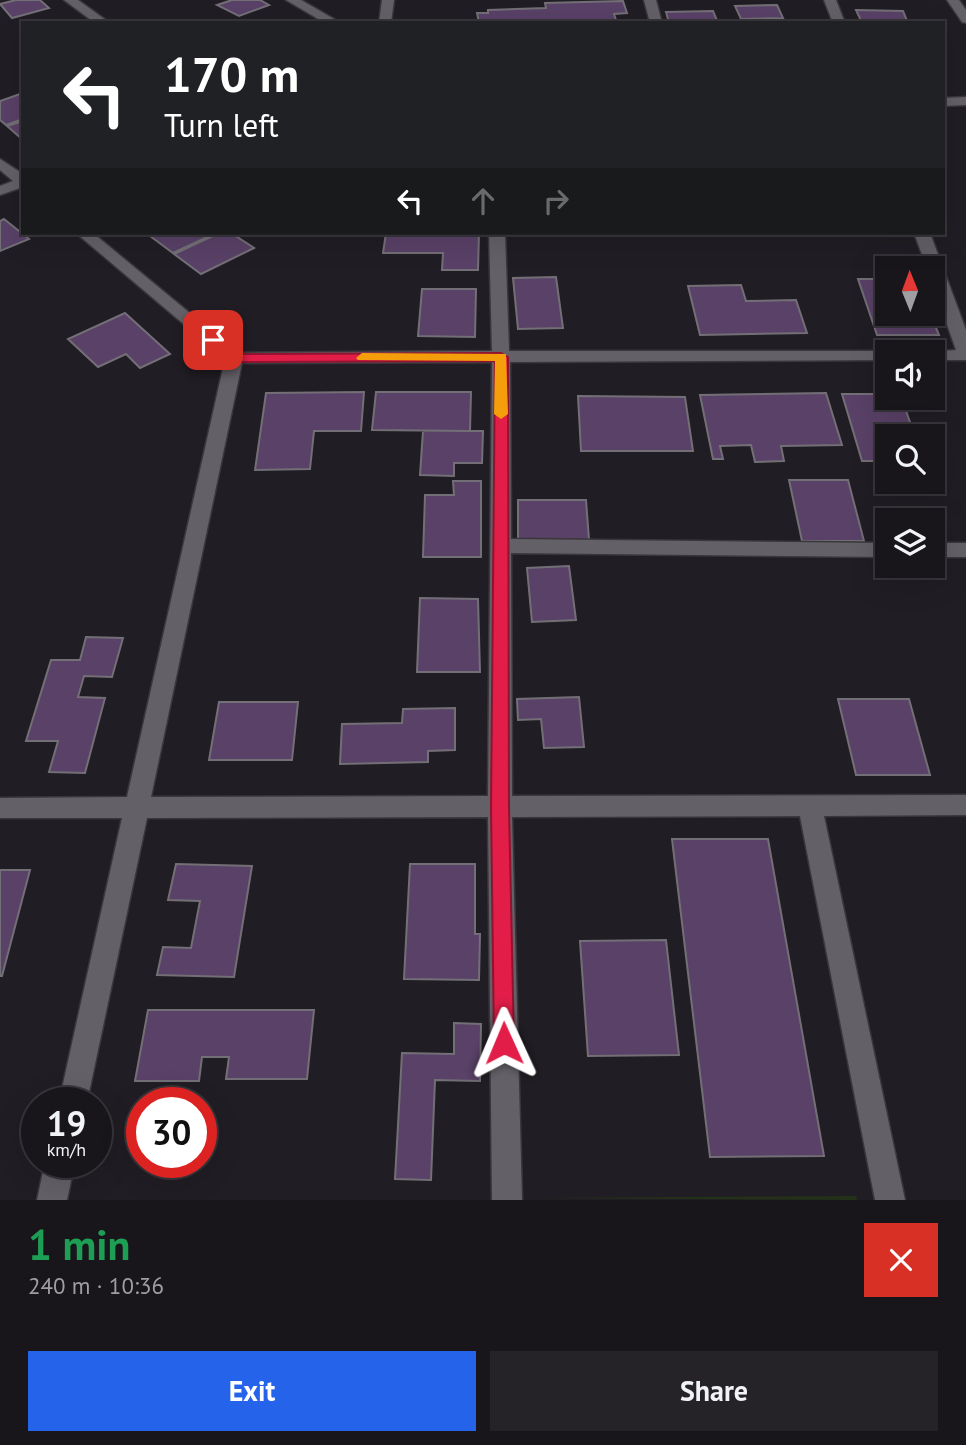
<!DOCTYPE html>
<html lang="en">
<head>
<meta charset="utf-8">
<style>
  body { margin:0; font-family:"PT Sans",sans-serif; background:#262328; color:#f1f3f6; height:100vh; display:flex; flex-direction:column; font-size:26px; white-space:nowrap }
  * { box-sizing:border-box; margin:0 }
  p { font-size:23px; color:#9f9fa3 }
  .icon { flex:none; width:38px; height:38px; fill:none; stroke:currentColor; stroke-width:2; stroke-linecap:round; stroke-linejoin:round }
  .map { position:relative; height:1200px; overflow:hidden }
  .details { display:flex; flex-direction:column; background:#19161b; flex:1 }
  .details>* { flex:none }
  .banner { position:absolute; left:21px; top:21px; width:924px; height:214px; border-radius:0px; box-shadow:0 7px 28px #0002,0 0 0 2px #37353a; background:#202124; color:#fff; overflow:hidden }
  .needle { width:46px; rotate:359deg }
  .controls { position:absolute; left:875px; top:256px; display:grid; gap:14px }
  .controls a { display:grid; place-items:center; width:70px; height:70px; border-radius:0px; background:#19161b; box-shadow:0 7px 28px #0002,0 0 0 2px #37353a; font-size:35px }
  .speed { position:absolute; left:21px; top:1087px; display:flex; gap:14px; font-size:35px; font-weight:700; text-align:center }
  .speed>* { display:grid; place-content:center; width:91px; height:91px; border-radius:50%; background:#19161b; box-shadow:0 7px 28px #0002,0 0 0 2px #37353a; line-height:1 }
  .speed small { font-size:18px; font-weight:400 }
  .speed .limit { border:10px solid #d22; background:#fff; color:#111 }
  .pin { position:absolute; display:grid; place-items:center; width:60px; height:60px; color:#fff; margin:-30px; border-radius:14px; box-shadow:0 4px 10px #0006 }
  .me { position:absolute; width:77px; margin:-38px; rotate:359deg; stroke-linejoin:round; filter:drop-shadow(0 0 5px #0008) }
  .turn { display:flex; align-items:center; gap:24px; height:147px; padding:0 28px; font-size:32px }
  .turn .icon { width:91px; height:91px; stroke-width:2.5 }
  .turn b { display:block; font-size:49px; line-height:60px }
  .lanes { display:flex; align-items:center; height:66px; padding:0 28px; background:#0003; justify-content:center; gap:35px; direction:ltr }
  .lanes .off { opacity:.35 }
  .round { display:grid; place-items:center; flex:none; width:74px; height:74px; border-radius:0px; background:#262328 }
  .head { display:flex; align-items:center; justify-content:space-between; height:119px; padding:0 28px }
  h1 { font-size:42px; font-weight:700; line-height:52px; color:#1e9e55 }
  .action { display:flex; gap:14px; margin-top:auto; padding:14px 28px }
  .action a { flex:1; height:80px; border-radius:0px; background:#2563eb; color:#fff; font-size:28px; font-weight:700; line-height:80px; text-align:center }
  .action a+a { background:#262328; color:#f1f3f6 }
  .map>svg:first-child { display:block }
</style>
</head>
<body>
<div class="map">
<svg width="966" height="1200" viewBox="0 0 966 1200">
  <rect width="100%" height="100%" fill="#211d24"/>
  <path fill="#243119" d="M856 1196 857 1200 528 1198Z"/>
  <path fill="#594167" stroke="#736f76" stroke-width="2" d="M16 0H40L49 8 12 18 0 4Z
    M232 0H260L269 5 239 16 217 5Z
    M623 1 627 13 614 14 617 23H479L477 13H488V10L546 8 545 3Z
    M777 5 783 18 741 19 735 6Z
    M856 10 903 11 908 23H862Z
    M713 11 718 23H669L666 12Z
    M23 93V119L6 125 0 120V101Z
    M23 121V140L7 126Z
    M4 219 29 239 0 251V221Z
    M146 233H216L173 253Z
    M219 233H231L254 248 201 274 174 254Z
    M386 233H479L478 270H442L443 253H383Z
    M556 277 563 328 518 329 513 278Z
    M858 279H887V313H930L939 335H877Z
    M741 285 746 301 796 300 807 333 700 335 688 286Z
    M422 289H476L475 337 418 336Z
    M125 313 170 354 140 368 126 354 98 367 68 339Z
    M364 392 361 431H314L310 469 255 470 266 393Z
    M376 392H471L470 431 372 430Z
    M826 393 842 445 781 446 784 461 755 462 751 445 720 446 723 459H713L700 395Z
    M842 394H887V397H901L915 436H887V461H862Z
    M578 396 685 397 693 451H581Z
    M423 431H483L482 463H454V476L420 475Z
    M789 480H848L864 541H802Z
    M453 481H481V557H423L425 495H454Z
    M518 500H586L589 540H518Z
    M569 566 576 620 532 622 527 568Z
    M420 598 478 599 480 672H417Z
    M86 637 123 638 112 677 84 676 78 697 105 698 85 773 49 772 58 741H26L51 660H80Z
    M579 697 584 747 544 748 541 719 518 720 517 699Z
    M838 699H909L930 775H856Z
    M219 702H298L292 760H209Z
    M455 708V750L428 751V762L340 764 342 724 402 723 403 709Z
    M672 839H768L824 1156 710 1157Z
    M176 864 252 866 234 977 157 975 163 947 191 948 200 901 168 900Z
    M410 864H475V934H480L479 980 404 979Z
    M0 870H30L2 976H0Z
    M666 940 679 1055 588 1056 580 941Z
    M148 1010H314L307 1079H226L229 1057H202L199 1081H135Z
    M454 1023 481 1024 480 1081 435 1080 431 1180 395 1179 402 1053 454 1054Z"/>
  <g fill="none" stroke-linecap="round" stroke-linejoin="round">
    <g stroke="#3a373c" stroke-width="3">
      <path id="minor" d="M64 0H78L110 23H95Z
        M286 0H301L341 23H325Z
        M382 0H394L391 23H379Z
        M644 0H656L662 23H650Z
        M824 0H836L845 23H833Z
        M947 0H959L966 10V23L962 22Z
        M966 97V105L943 106V98Z
        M0 159 23 174V187L0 195V186L13 181 0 170Z
        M76 233H93L238 353 492 351 489 233H505L509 351H893L887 352V360L510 362 511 539 887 543V557L511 553 512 796 966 795V815L824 816 905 1200H875L800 816 512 817 522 1200H492L488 817 147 818 87 1102H59L122 818H0V798L127 797 225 359ZM492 362 488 796 151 797 242 363Z
        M914 233H930L966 330V360H933V352H926L956 350 933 285V268H927Z
        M933 543H966V557H933Z
        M45 1162H75L67 1200H37Z"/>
    </g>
    <use href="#minor" fill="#646067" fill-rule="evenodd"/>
  </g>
  <path fill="#e11d48" stroke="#92132f" stroke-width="2" d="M213 336 237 354 501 353 508 357 509 807 514 1043 511 1050 504 1053 497 1050 494 1043 491 807 495 361 234 362 208 343 206 340Z"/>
  <path fill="#f59e0b" d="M362 353 506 354 508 414 501 419 494 414 495 361 358 360 356 358Z"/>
</svg>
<div class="controls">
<a><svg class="needle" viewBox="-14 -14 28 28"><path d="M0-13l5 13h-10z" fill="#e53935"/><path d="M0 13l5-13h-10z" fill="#9f9fa3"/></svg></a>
<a><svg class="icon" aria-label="sound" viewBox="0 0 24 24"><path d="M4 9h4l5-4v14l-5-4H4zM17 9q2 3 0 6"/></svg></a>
<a><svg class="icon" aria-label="search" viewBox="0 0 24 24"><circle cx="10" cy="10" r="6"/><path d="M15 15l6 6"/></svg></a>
<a><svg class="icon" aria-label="layers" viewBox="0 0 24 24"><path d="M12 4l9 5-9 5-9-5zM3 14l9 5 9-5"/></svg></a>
</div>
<div class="speed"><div>19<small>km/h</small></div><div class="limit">30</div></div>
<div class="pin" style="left:213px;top:340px;background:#d93025"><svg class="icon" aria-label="arrive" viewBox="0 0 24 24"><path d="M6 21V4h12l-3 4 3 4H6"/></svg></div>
<svg class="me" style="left:504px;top:1043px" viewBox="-20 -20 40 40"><path d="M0-17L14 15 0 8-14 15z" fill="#e11d48" stroke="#fff" stroke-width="4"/></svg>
<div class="banner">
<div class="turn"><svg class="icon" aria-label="left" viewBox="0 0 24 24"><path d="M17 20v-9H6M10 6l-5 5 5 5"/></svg><div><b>170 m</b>Turn left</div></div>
<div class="lanes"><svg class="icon" aria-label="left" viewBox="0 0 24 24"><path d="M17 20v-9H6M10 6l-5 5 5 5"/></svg><svg class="icon off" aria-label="ahead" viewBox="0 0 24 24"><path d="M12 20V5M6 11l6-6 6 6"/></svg><svg class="icon off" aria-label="right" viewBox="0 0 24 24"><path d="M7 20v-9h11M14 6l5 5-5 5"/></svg></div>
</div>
</div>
<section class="details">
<div class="head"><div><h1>1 min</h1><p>240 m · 10:36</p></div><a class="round" style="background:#d93025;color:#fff"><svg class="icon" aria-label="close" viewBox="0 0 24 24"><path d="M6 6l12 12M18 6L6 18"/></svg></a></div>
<div class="action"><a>Exit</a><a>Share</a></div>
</section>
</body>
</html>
